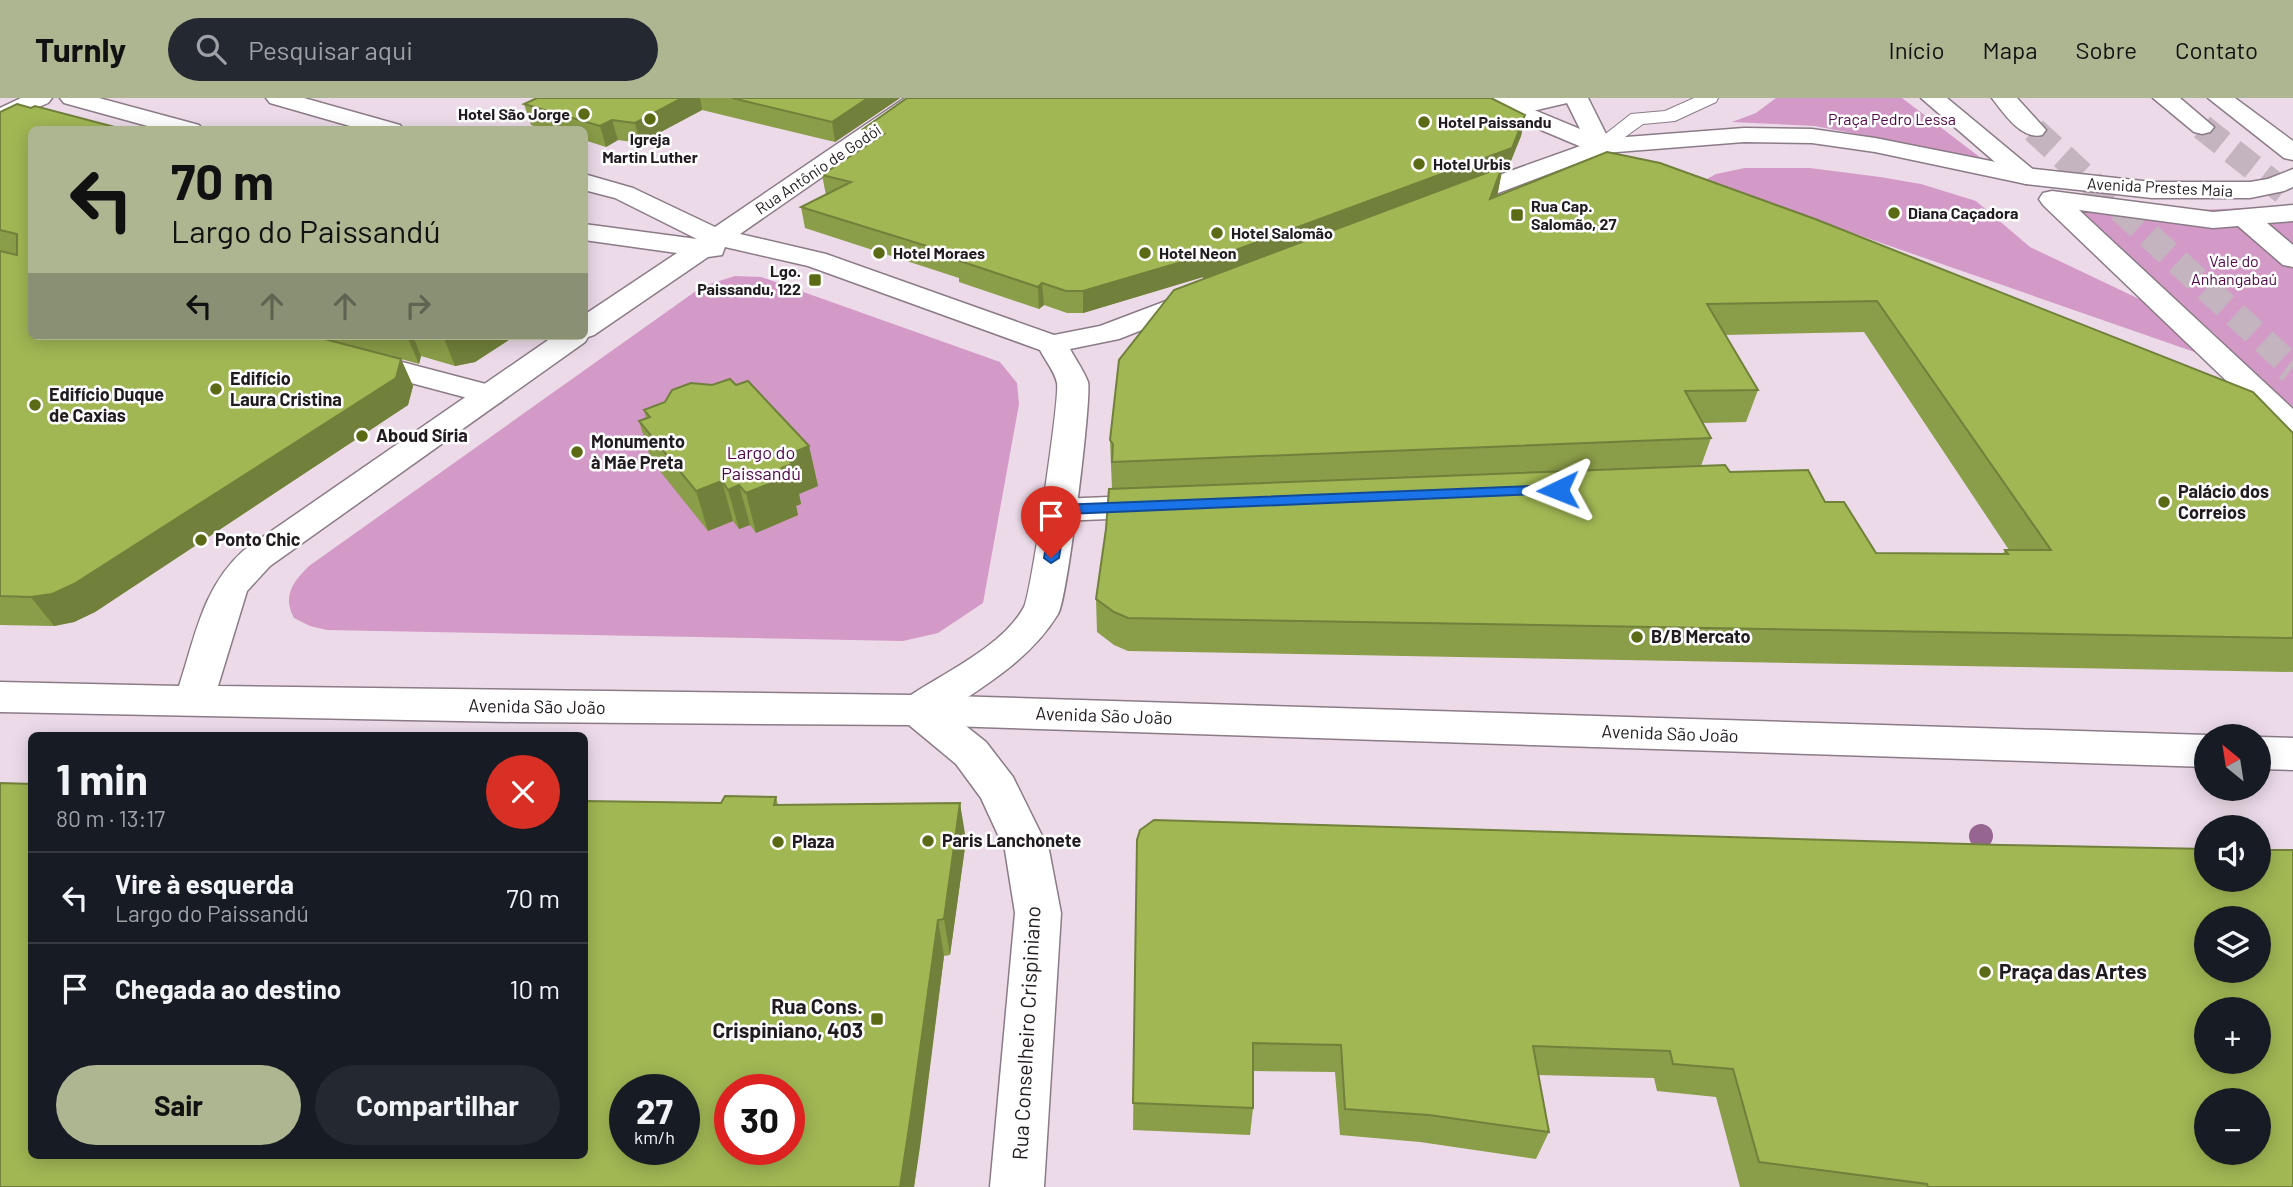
<!DOCTYPE html>
<html lang="pt">
<head>
<meta charset="utf-8">
<style>
  body { margin:0; font-family:Barlow,sans-serif; background:#242831; color:#f1f3f6; height:100vh; display:flex; flex-direction:column; font-size:26px; white-space:nowrap }
  * { box-sizing:border-box; margin:0 }
  p { font-size:23px; color:#9ea1a6 }
  .icon { flex:none; width:38px; height:38px; fill:none; stroke:currentColor; stroke-width:2; stroke-linecap:round; stroke-linejoin:round }
  .map { position:relative; flex:1; overflow:hidden }
  .panel { position:absolute; left:28px; top:634px; width:560px; height:427px; display:flex; flex-direction:column; background:#171b24; border-radius:10px; box-shadow:0 4px 18px #0003 }
  .panel>* { flex:none }
  .hud { position:absolute; left:28px; top:28px; width:560px; height:214px; border-radius:10px; box-shadow:0 4px 18px #0003; background:#adb591; color:#111; overflow:hidden }
  .needle { width:46px; rotate:330deg }
  .fabs { position:absolute; left:2194px; top:626px; display:grid; gap:14px }
  .fabs a { display:grid; place-items:center; width:77px; height:77px; border-radius:50%; background:#171b24; box-shadow:0 4px 18px #0003; font-size:35px }
  .speed { position:absolute; left:609px; top:976px; display:flex; gap:14px; font-size:35px; font-weight:700; text-align:center }
  .speed>* { display:grid; place-content:center; width:91px; height:91px; border-radius:50%; background:#171b24; box-shadow:0 4px 18px #0003; line-height:1 }
  .speed small { font-size:18px; font-weight:400 }
  .speed .limit { border:10px solid #d22; background:#fff; color:#111 }
  .pin { position:absolute; display:grid; place-items:center; width:60px; height:60px; color:#fff; margin:-72px -30px; border-radius:50% 50% 50% 0; rotate:-45deg; box-shadow:0 0 7px #0007 }
  .pin .icon { rotate:45deg }
  .me { position:absolute; width:77px; margin:-38px; rotate:268deg; stroke-linejoin:round; filter:drop-shadow(0 0 5px #0008) }
  .turn { display:flex; align-items:center; gap:24px; height:147px; padding:0 28px; font-size:32px }
  .turn .icon { width:91px; height:91px; stroke-width:2.5 }
  .turn b { display:block; font-size:49px; line-height:60px }
  .lanes { display:flex; align-items:center; height:66px; padding:0 28px; background:#0003; justify-content:center; gap:35px; direction:ltr }
  .lanes .off { opacity:.35 }
  .round { display:grid; place-items:center; flex:none; width:74px; height:74px; border-radius:37px; background:#242831 }
  .headline { display:flex; align-items:center; justify-content:space-between; height:119px; padding:0 28px }
  h1 { font-size:42px; font-weight:700; line-height:52px }
  .primary-button { display:flex; gap:14px; margin-top:auto; padding:14px 28px }
  .primary-button a { flex:1; height:80px; border-radius:42px; background:#adb591; color:#111; font-size:28px; font-weight:700; line-height:80px; text-align:center }
  .primary-button a+a { background:#242831; color:#f1f3f6 }
  ul { padding:0; list-style:none }
  li { display:flex; align-items:center; gap:21px; height:91px; padding:0 28px; border-top:2px solid #363941 }
  li div { flex:1 }
  li b { display:block; font-size:26px }
  li em { font-style:normal }
  header { display:flex; align-items:center; gap:42px; box-sizing:border-box; height:98px; padding:0 35px; background:#adb591; color:#111 }
  header strong { font-size:33px }
  nav { display:flex; gap:38px; margin-inline-start:auto; font-size:24px }
  .search { width:490px; height:63px; background:#242831; display:flex; align-items:center; gap:18px; box-sizing:border-box; padding:0 24px; border-radius:38px; color:#9ea1a6; font-size:26px }
  .map>svg:first-child { display:block }
</style>
</head>
<body>
<header>
<strong>Turnly</strong>
<div class="search"><svg class="icon" aria-label="search" viewBox="0 0 24 24"><circle cx="10" cy="10" r="6"/><path d="M15 15l6 6"/></svg>Pesquisar aqui</div>
<nav><a>Início</a><a>Mapa</a><a>Sobre</a><a>Contato</a></nav>
</header>
<div class="map">
<svg width="2293" height="1089" viewBox="0 0 2293 1089">
  <rect width="100%" height="100%" fill="#ecdae8"/>
  <path fill="#d399c7" d="M1776 0H1902L1981 60 1815 28 1732 24 1756 15Z
    M1745 70H1810L1880 79 1921 86 1976 103 2030 149 2217 238 2052 97 2198 112 2293 108V309L2252 274 1712 86 1707 81 1716 76Z
    M735 178 761 179 1000 264 1017 285 1019 306 983 505 938 535 903 543 327 532 310 528 294 520C282 498 293 484 309 468L703 188Z"/>
  <g fill="none" stroke-linecap="round" stroke-linejoin="round">
    <path stroke="#c3b4c0" stroke-width="26" stroke-dasharray="26 13" stroke-linecap="butt" d="M2202 29 2293 101
      M2034 32 2291 268"/>
    <path stroke="#c3b4c0" stroke-width="35" stroke-dasharray="35 18" stroke-linecap="butt" d="M2289 266 2293 269"/>
    <g stroke="#8b7b87" stroke-width="2">
      <path id="service" d="M1694 0H1718L1716 4 1675 23 1643 26 1607 52H1593L1590 48 1631 16 1665 13Z"/>
    </g>
    <g stroke="#8b7b87" stroke-width="3">
      <path id="pedestrian" d="M2052 93 2213 114 2293 107V123L2267 125 2293 147V169L2283 167 2238 128 2213 130 2079 112 2293 311V339L2282 336 2043 107 2039 101 2043 95Z
        M918 597 2207 637 2212 639H2207V669L918 627 904 623 898 612 904 601Z
        M2259 639 2293 640V672L2259 671Z"/>
    </g>
    <g stroke="#8b7b87" stroke-width="3">
      <path id="minor" d="M1473 0H1505L1609 43 1612 48 1609 53 1600 55 1591 53 1477 5Z
        M253 238H303L501 290 506 297 501 304 490 306 257 244Z
        M1158 397 1170 400 1175 408 1170 416 1158 419 1059 423 1047 420 1042 412 1047 404 1059 401Z"/>
    </g>
    <g stroke="#8b7b87" stroke-width="3">
      <path id="tertiary" d="M1484 0H1588L1612 48 1609 53 1600 55 1591 53 1567 5 1524 15 1485 9 1481 4Z"/>
    </g>
    <g stroke="#8b7b87" stroke-width="3">
      <path id="secondary" d="M60 0H99L199 27 203 32H162L64 5Z
        M266 0H304L400 27 404 32H364L270 5Z
        M905 0H932L887 34 740 136 826 156 1054 237 1100 228 1203 189 1213 192 1217 198 1213 204 1119 241 1070 251C1076 262 1084 273 1088 284 1092 299 1067 503 1058 516 1031 560 989 585 947 613L986 644 1013 679 1049 752 1061 815 1044 1089H990L1015 815 1005 752 981 700 956 666 909 627 516 624 0 614V584L179 588C196 536 203 489 244 452L554 238H584V217L677 155 584 142V126L697 141 615 100 584 92V76L633 90 715 129ZM725 149 808 168 1040 252C1045 262 1055 274 1057 285 1060 299 1031 496 1024 509 1004 547 946 574 911 597L218 588 247 493 270 468 585 244 588 239 594 237 708 159 722 157Z
        M2208 0H2235L2293 43V62L2284 60Z
        M1744 30 1812 31 1875 40 2026 70 2152 84H2250L2268 81 2293 71V89L2284 93 2250 100H2152L2026 86 1875 54 1812 45 1744 44 1604 55 1461 109 1452 111 1443 109 1439 103 1443 97 1600 41Z"/>
    </g>
    <g stroke="#8b7b87" stroke-width="3">
      <path id="primary" d="M21 0H52L48 5 0 26V10Z"/>
    </g>
    <g stroke="#8b7b87" stroke-width="3">
      <path id="trunk" d="M1921 0H1947L2035 73 2039 78 2035 83 2026 86 2017 83Z
        M1992 0H2017L2046 32 2042 37C2022 42 2004 16 1992 0Z
        M2153 0H2180L2214 29 2210 34 2202 36 2194 34Z"/>
    </g>
    <use href="#service" fill="#fff" fill-rule="evenodd"/>
    <use href="#pedestrian" fill="#fff" fill-rule="evenodd"/>
    <use href="#minor" fill="#fff" fill-rule="evenodd"/>
    <use href="#tertiary" fill="#fff" fill-rule="evenodd"/>
    <use href="#secondary" fill="#fff" fill-rule="evenodd"/>
    <use href="#primary" fill="#fff" fill-rule="evenodd"/>
    <use href="#trunk" fill="#fff" fill-rule="evenodd"/>
  </g>
  <circle fill="#966590" cx="1981" cy="738" r="12"/>
  <path fill="#8a9d48" fill-rule="evenodd" d="M537 0H900L835 44 702 12 640 45 618 42 606 49 584 42V32H547L531 27 524 6Z
    M0 14 32 238H515L475 264 455 268 421 258 419 266 401 261 413 288 408 307 95 514 74 524 54 528 0 527Z
    M1525 17 1521 38 1508 70 1502 73 1497 98 1607 54 2293 335V574L1128 553 1114 547 1097 534 1096 501 1112 391 1110 342 1203 181V179L1083 215H1067L1044 207 1039 211 959 184V180L805 130 801 109 826 97 822 77 866 48 863 31ZM1864 234 2009 452H2005L2003 456 1876 455 1825 404 1730 374 1701 368 1711 340 1702 325 1746 324 1758 292 1725 237Z
    M712 287H736L809 348 818 388 799 396 801 406 796 408 798 417 756 435 750 427 739 431 733 423 708 433 651 362 639 323 646 320 644 312Z
    M776 699 778 707 966 742 950 857 944 858 914 1089H0L32 1057 721 705Z
    M1137 742 2293 1089H1740L1716 999 1657 993 1654 980 1538 977 1549 1034 1536 1061 1420 1044 1340 1037 1335 974 1253 973V1010L1250 1037 1133 1032Z"/>
  <path fill="#71803b" d="M682 0H700L702 12 640 45 635 25Z
    M868 0H900L835 44 832 24Z
    M1525 17 1521 38 1508 70 1502 73 1497 99 1203 186V179L1083 215V193L1212 155Z
    M612 22 618 42 606 49 600 28Z
    M584 179 588 191 584 193Z
    M1042 185 1044 207 1039 211 1038 189Z
    M407 238H413L421 258 419 266Z
    M456 238H515L475 264 455 268 444 240Z
    M401 261 413 288 408 307 95 514 74 524 54 528 31 499Z
    M809 348 818 388 799 396 801 406 796 408 798 417 756 435 746 395 782 370 785 358Z
    M722 383 733 423 708 433 696 393Z
    M739 387 750 427 739 431 728 392Z
    M960 705 966 742 950 857 944 821Z
    M938 822 944 858 920 1049 914 1089H900Z"/>
  <path fill="#a1b754" stroke="#71803b" stroke-width="2" fill-rule="evenodd" d="M537 0H682L635 25 612 22 600 28 524 6Z
    M732 0H868L832 24Z
    M907 0H1491L1525 17 1512 50 1203 164 1212 155 1083 193H1066L1042 185 1038 189 957 162 962 159 801 109 851 84 822 77 884 36 863 31Z
    M17 6 31 10 35 8 126 32H32V238H313L401 261 396 280 74 486 52 496 31 499 0 498V153L17 157V136L0 132V14Z
    M1607 54 1660 65 1815 121 2253 294 2293 335V540L1128 520 1114 514 1096 501 1106 431 1109 391 1725 367 1730 374 1808 372 1825 404H1844L1876 455 2008 456 2005 452H2051L1877 203 1707 206 1758 292 1685 293 1711 340 1112 364 1113 346 1110 342 1119 262 1174 192 1502 69 1490 101Z
    M435 238H456L444 240Z
    M730 281 736 287 748 283 809 348 785 358 792 366 782 370 789 378 746 395 739 387 728 392 722 383 696 393 639 323 650 319 644 312 665 304 672 292 691 285 712 287Z
    M0 685 32 686V1057H584V703L721 705 725 698 776 699 774 707 960 705 944 821 938 822 911 1016 900 1089H0ZM625 992H684V1052H625ZM730 992H789V1052H730Z
    M1154 722 2002 747 2207 751V782H2259V752H2293V1089H1928L1927 1086 1759 1064 1733 971 1673 966 1670 953 1533 948 1549 1034 1429 1017 1345 1011 1341 947 1253 945V1010L1133 1005 1137 742 1140 732ZM2207 821H2259V873H2207ZM2207 912H2259V964H2207ZM2207 1003H2259V1055H2207Z"/>
  <path fill="#1a73e8" stroke="#114b97" stroke-width="2" d="M1558 387 1565 392 1563 395 1066 416 1059 460 1051 465 1044 460 1052 412 1059 407Z"/>
  <g fill="#5a6a15" stroke="#fff" stroke-width="2.5">
    <circle cx="584" cy="16" r="7"/>
    <circle cx="650" cy="21" r="7"/>
    <circle cx="1424" cy="24" r="7"/>
    <circle cx="1419" cy="66" r="7"/>
    <circle cx="1894" cy="115" r="7"/>
    <rect x="1510" y="110" width="14" height="14" rx="3.5"/>
    <circle cx="1217" cy="135" r="7"/>
    <circle cx="879" cy="155" r="7"/>
    <circle cx="1145" cy="155" r="7"/>
    <rect x="808" y="175" width="14" height="14" rx="3.5"/>
    <circle cx="216" cy="291" r="7"/>
    <circle cx="35" cy="307" r="7"/>
    <circle cx="362" cy="338" r="7"/>
    <circle cx="577" cy="354" r="7"/>
    <circle cx="2164" cy="404" r="7"/>
    <circle cx="201" cy="442" r="7"/>
    <circle cx="1637" cy="539" r="7"/>
    <circle cx="928" cy="743" r="7"/>
    <circle cx="778" cy="744" r="7"/>
    <circle cx="1985" cy="874" r="7"/>
    <rect x="870" y="914" width="14" height="14" rx="3.5"/>
  </g>
  <g text-anchor="middle" stroke-width="5" stroke-linejoin="round" paint-order="stroke">
    <g font-size="16" font-weight="bold" fill="#211b20" stroke="#fff" text-anchor="start">
      <text x="570" y="22" text-anchor="end">Hotel São Jorge</text>
      <text x="1438" y="30">Hotel Paissandu</text>
      <text x="650" y="47" text-anchor="middle">Igreja<tspan x="650" dy="18">Martin Luther</tspan></text>
      <text x="1433" y="72">Hotel Urbis</text>
      <text x="1531" y="114">Rua Cap.<tspan x="1531" dy="18">Salomão, 27</tspan></text>
      <text x="1908" y="121">Diana Caçadora</text>
      <text x="1231" y="141">Hotel Salomão</text>
      <text x="893" y="161">Hotel Moraes</text>
      <text x="1159" y="161">Hotel Neon</text>
      <text x="801" y="179" text-anchor="end">Lgo.<tspan x="801" dy="18">Paissandu, 122</tspan></text>
    </g>
    <g font-size="16" fill="#500648" stroke="#fff">
      <text x="1892" y="27">Praça Pedro Lessa</text>
      <text x="2234" y="169">Vale do<tspan x="2234" dy="18">Anhangabaú</tspan></text>
    </g>
    <g font-size="16" fill="#211b20" stroke="#fff">
      <text transform="translate(818 71) rotate(-34)" y="6">Rua Antônio de Godói</text>
      <text transform="translate(2160 89) rotate(3)" y="6">Avenida Prestes Maia</text>
    </g>
    <g font-size="18" font-weight="bold" fill="#211b20" stroke="#fff" text-anchor="start">
      <text x="230" y="287">Edifício<tspan x="230" dy="21">Laura Cristina</tspan></text>
      <text x="49" y="303">Edifício Duque<tspan x="49" dy="21">de Caxias</tspan></text>
      <text x="376" y="344">Aboud Síria</text>
      <text x="591" y="350">Monumento<tspan x="591" dy="21">à Mãe Preta</tspan></text>
      <text x="2178" y="400">Palácio dos<tspan x="2178" dy="21">Correios</tspan></text>
      <text x="215" y="448">Ponto Chic</text>
      <text x="1651" y="545">B/B Mercato</text>
      <text x="942" y="749">Paris Lanchonete</text>
      <text x="792" y="750">Plaza</text>
    </g>
    <g font-size="18" fill="#500648" stroke="#fff">
      <text x="761" y="361">Largo do<tspan x="761" dy="21">Paissandú</tspan></text>
    </g>
    <g font-size="18" fill="#211b20" stroke="#fff">
      <text transform="translate(537 609) rotate(1)" y="6">Avenida São João</text>
      <text transform="translate(1104 618) rotate(2)" y="6">Avenida São João</text>
      <text transform="translate(1670 636) rotate(2)" y="6">Avenida São João</text>
    </g>
    <g font-size="21" font-weight="bold" fill="#211b20" stroke="#fff" text-anchor="start">
      <text x="1999" y="881">Praça das Artes</text>
      <text x="863" y="916" text-anchor="end">Rua Cons.<tspan x="863" dy="24">Crispiniano, 403</tspan></text>
    </g>
    <g font-size="21" fill="#211b20" stroke="#fff">
      <text transform="translate(1027 935) rotate(-87)" y="7">Rua Conselheiro Crispiniano</text>
    </g>
  </g>
</svg>
<div class="fabs">
<a><svg class="needle" viewBox="-14 -14 28 28"><path d="M0-13l5 13h-10z" fill="#e53935"/><path d="M0 13l5-13h-10z" fill="#9ea1a6"/></svg></a>
<a><svg class="icon" aria-label="sound" viewBox="0 0 24 24"><path d="M4 9h4l5-4v14l-5-4H4zM17 9q2 3 0 6"/></svg></a>
<a><svg class="icon" aria-label="layers" viewBox="0 0 24 24"><path d="M12 4l9 5-9 5-9-5zM3 14l9 5 9-5"/></svg></a>
<a>+</a>
<a>−</a>
</div>
<div class="speed"><div>27<small>km/h</small></div><div class="limit">30</div></div>
<div class="pin" style="left:1051px;top:460px;background:#d93025"><svg class="icon" aria-label="arrive" viewBox="0 0 24 24"><path d="M6 21V4h12l-3 4 3 4H6"/></svg></div>
<svg class="me" style="left:1558px;top:392px" viewBox="-20 -20 40 40"><path d="M0-17L14 15 0 8-14 15z" fill="#1a73e8" stroke="#fff" stroke-width="4"/></svg>
<div class="hud">
<div class="turn"><svg class="icon" aria-label="left" viewBox="0 0 24 24"><path d="M17 20v-9H6M10 6l-5 5 5 5"/></svg><div><b>70 m</b>Largo do Paissandú</div></div>
<div class="lanes"><svg class="icon" aria-label="left" viewBox="0 0 24 24"><path d="M17 20v-9H6M10 6l-5 5 5 5"/></svg><svg class="icon off" aria-label="ahead" viewBox="0 0 24 24"><path d="M12 20V5M6 11l6-6 6 6"/></svg><svg class="icon off" aria-label="ahead" viewBox="0 0 24 24"><path d="M12 20V5M6 11l6-6 6 6"/></svg><svg class="icon off" aria-label="right" viewBox="0 0 24 24"><path d="M7 20v-9h11M14 6l5 5-5 5"/></svg></div>
</div>
<section class="panel">
<div class="headline"><div><h1>1 min</h1><p>80 m · 13:17</p></div><a class="round" style="background:#d93025;color:#fff"><svg class="icon" aria-label="close" viewBox="0 0 24 24"><path d="M6 6l12 12M18 6L6 18"/></svg></a></div>
<ul>
<li><svg class="icon" aria-label="left" viewBox="0 0 24 24"><path d="M17 20v-9H6M10 6l-5 5 5 5"/></svg><div><b>Vire à esquerda</b><p>Largo do Paissandú</p></div><em>70 m</em></li>
<li><svg class="icon" aria-label="arrive" viewBox="0 0 24 24"><path d="M6 21V4h12l-3 4 3 4H6"/></svg><div><b>Chegada ao destino</b></div><em>10 m</em></li>
</ul>
<div class="primary-button"><a>Sair</a><a>Compartilhar</a></div>
</section>
</div>
</body>
</html>
